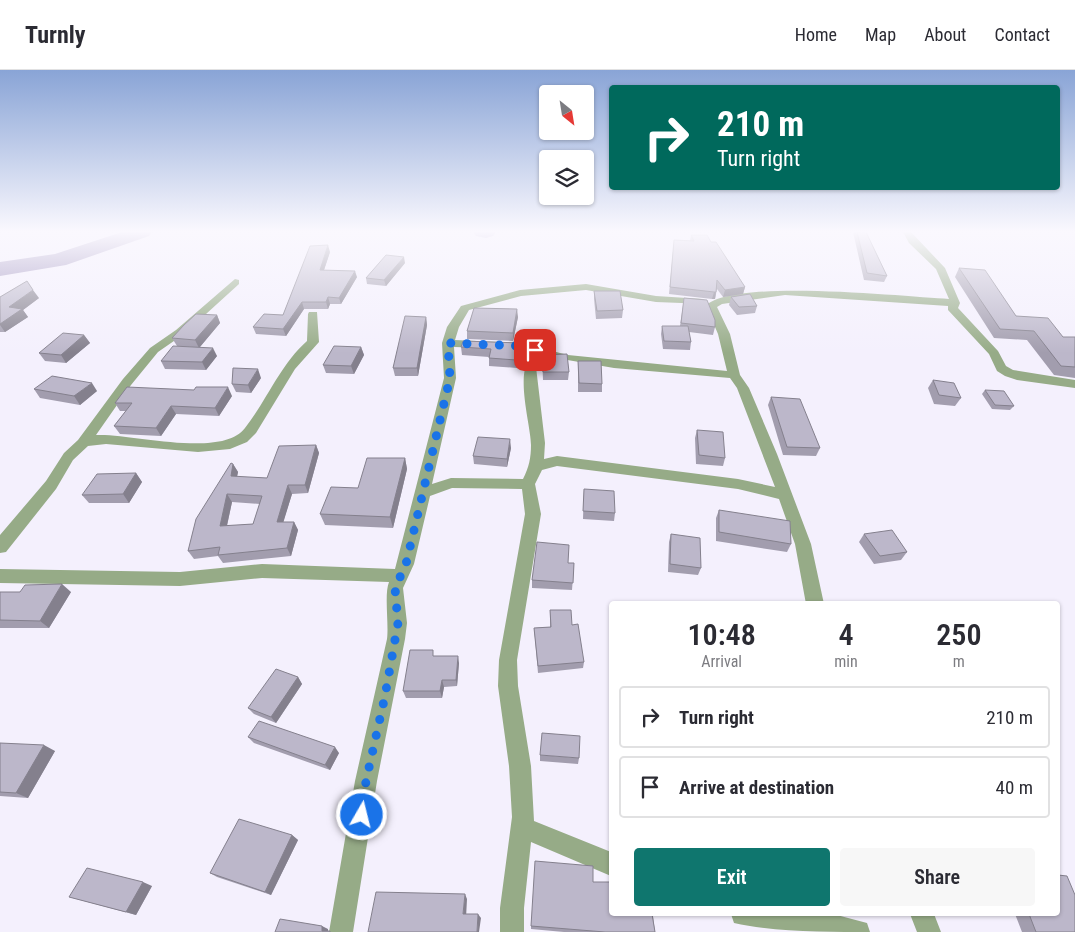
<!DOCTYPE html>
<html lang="en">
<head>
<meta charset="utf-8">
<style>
  body { margin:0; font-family:"Roboto Condensed",sans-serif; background:#f7f7f7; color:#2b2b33; height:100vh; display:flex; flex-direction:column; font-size:19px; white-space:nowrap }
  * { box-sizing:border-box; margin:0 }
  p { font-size:16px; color:#7c7c81 }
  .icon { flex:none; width:28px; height:28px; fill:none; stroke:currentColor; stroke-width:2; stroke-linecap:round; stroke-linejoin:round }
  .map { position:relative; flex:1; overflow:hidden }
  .details { position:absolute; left:609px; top:531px; width:451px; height:315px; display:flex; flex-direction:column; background:#fff; border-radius:5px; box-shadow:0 1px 4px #0004 }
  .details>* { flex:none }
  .banner { position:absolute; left:609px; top:15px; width:451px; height:105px; border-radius:5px; box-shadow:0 1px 4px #0004; background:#00695c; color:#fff; overflow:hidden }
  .needle { width:32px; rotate:150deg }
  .fabs { position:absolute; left:539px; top:15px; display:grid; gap:10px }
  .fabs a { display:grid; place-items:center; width:55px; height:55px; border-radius:5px; background:#fff; box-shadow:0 1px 4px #0004; font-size:25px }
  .pin { position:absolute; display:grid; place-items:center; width:42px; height:42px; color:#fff; margin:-21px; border-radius:10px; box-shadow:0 2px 8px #0006 }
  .me { position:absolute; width:55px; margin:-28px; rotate:8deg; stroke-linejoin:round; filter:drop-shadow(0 0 4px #0008) }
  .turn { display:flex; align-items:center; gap:18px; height:105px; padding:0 25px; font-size:22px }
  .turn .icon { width:65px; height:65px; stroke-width:2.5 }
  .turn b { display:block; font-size:35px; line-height:42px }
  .eta { display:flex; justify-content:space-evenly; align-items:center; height:85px; text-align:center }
  .eta b { font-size:30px; font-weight:600; line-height:35px }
  .primary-button { display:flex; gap:10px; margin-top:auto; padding:10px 25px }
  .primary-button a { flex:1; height:58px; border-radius:5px; background:#0f766e; color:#fff; font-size:20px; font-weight:600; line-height:58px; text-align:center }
  .primary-button a+a { background:#f7f7f7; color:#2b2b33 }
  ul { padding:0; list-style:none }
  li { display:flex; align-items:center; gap:15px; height:62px; margin:0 10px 8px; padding:0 15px; border:2px solid #e1e1e2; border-radius:5px }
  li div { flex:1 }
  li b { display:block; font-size:19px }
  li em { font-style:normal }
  header { display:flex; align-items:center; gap:30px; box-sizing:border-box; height:70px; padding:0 25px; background:#fff; border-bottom:1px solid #e1e1e2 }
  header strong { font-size:24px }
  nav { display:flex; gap:28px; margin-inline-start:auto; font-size:18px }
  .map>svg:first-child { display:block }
</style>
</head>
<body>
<header>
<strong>Turnly</strong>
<nav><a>Home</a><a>Map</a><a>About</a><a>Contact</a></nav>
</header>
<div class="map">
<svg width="1075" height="862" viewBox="0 0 1075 862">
  <rect width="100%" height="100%" fill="#f4f0fd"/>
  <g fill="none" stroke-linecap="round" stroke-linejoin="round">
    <path fill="#9a8dba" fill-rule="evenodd" d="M122 162H152L149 166 66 195 0 206V192L55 184Z
      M473 162H496L493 166 486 168 476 166Z"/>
    <path fill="#96ab87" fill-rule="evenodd" d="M903 162H911L945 198 960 233 958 238 998 281 1006 296 1013 300 1075 310V318L1017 310 1005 306 997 301 989 284 948 240V236L785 225 722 234 717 237 730 264 740 305 749 318 777 384 811 474 824 534H806L795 474 779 429 738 419 557 396 542 400 535 414 541 444 517 590 518 616 531 696 534 751 611 782V806L531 772 524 838V862H500V838L512 747 509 696 498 616 499 590 525 444 522 419 452 418 430 426 414 494 403 518 407 553 405 569 377 711 353 862H329L355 711 387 569C389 554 384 524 389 512L262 508 180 516 0 513V499L180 502 262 494 395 499 444 308 442 273 447 257 461 236 520 220 586 214 656 226 703 229 708 232 707 234 656 232 586 220 521 226 469 240 459 257 455 270 521 273 568 285 727 301 718 264 706 236C731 208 907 227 949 229L936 199 909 173ZM454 277 521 279 537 283C511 292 531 354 531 375 531 388 529 397 523 409L451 408 432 414 456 308ZM550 287 614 298 730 308 737 318 775 417 738 409 557 386 544 389 545 373 536 297 540 290Z
      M235 209 239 210V214L184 264 158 282 131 315 96 365C131 363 222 389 245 358 267 330 280 295 307 271L308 244 309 242H317L319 272 295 299 256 363 247 372 230 379 198 382 106 374 88 376 73 390 56 419 6 482 0 483V465L46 411 64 383 78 370 123 309 150 278 176 260Z
      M731 844H833L867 853 870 862C829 862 772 862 734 853Z
      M910 844H934L941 862H917Z"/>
  </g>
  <path fill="#a29dae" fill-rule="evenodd" d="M853 162H866L887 206 884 212 864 210Z
    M691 165 711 172 745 217 743 224 723 227 717 219 715 229H712L669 224 674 170 690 171Z
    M330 182 324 200 357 207 341 234H330L328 239H304L286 266 256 264 253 257 283 245Z
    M405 193 386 216 367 214 366 208Z
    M959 198 1016 246 1063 267H1075V308L1054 305 1027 270 994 268 955 207Z
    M594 221 623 240 622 248 596 249 594 229Z
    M0 227 39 228 23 240 28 247 5 262H0Z
    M731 227 757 236 755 243 737 245 729 235Z
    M684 228 715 257 713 265 689 262 691 272 690 280 663 279 661 264 662 256H680Z
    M217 245 220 253 200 277 217 286 206 300 165 299 161 291 184 277 177 276 172 268Z
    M426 247 427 255 418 306H395L393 298Z
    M518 247 513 271 467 269V261Z
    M84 265 90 273 66 293 45 291 39 283Z
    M520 273V281L517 298 489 296V287L462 285 461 277Z
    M361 277 364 285 354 304 326 303 323 295Z
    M542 285 569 302 568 310H543Z
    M578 291 602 314V322H578Z
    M261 308 251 323 236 322 232 314Z
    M933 310 961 328 955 336 934 334 928 318Z
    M34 319 97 321 80 335 40 328Z
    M985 320 1014 336 1010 340 992 339 982 324Z
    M232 326 219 346 176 344 161 366 120 364 114 356 126 341H120L115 333Z
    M771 327 820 378 816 386 783 385 768 335Z
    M697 360 725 388 723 396 696 394 695 368Z
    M316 375 319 383 308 423 292 424 283 452H294L298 460 291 486 223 493 218 486 194 489 188 481 233 394 238 402 237 407 267 408ZM232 432 260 434 253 454 227 456Z
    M511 378 507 397 474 394 473 386Z
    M405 388 407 399 393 458 325 455 320 444 358 418Z
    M136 403 142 412 129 433H89L82 425Z
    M584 419 615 443 614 451 583 449Z
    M719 440 791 474 787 482 716 471V448Z
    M671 464 701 498 698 505 668 502 669 472Z
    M864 464 907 482 901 490 874 494 859 472Z
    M568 493H574L572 520 532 518V510Z
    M0 522H71L49 558H0Z
    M550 540 572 555 584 592 583 598 538 603 534 558 550 557Z
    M434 586 459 593 457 616 444 617 442 628H406L403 621Z
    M298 607 302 614 276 653 254 644 248 638Z
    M248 667 339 683 330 700 254 673Z
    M0 673 55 681 28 728 0 726Z
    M540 685 579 688 578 694 540 691Z
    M292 765 298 770 271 825 217 807 210 803Z
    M593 812 611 844H654L653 846 655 862H564L531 859V856Z
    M152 816 136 845 69 827Z
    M1015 844H1058L1075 862H1022Z"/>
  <path fill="#84808d" d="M328 175 330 182 322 206 320 200Z
    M404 187 405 193 386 216 384 210Z
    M355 201 357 207 341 234 339 228Z
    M745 217 743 224 723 227 725 220Z
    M33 220 39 228 23 240 28 247 5 262 0 255V254L9 237Z
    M714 222H716L715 229H712Z
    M328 227 330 234 328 239 326 232Z
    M302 232 304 239 286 266 283 259Z
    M517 239 518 247 513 271V263Z
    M217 245 220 253 199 278 195 270Z
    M426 247 427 255 418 306 417 298Z
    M84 265 90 273 66 293 61 285Z
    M520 273V281L517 298 516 290Z
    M361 277 364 285 354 304 351 296Z
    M213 278 217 286 206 300 202 292Z
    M258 299 261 308 251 323 248 315Z
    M92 313 97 321 80 335 74 326Z
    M228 317 232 326 219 346 215 338Z
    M171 336 176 344 161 366 156 358Z
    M510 369 511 378 507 397V389Z
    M316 375 319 383 308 423 305 415Z
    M405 388 407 399 393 458 390 447Z
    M233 394 238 402 235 415 231 406Z
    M136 403 142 412 129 433 123 424Z
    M288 415 292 424 281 460 277 452Z
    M227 424 232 432 225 464 220 456Z
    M294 452 298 460 291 486 287 478Z
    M62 514 71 522 49 558 40 551Z
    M458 586 459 593 457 616 456 610Z
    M298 607 302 614 276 653 271 647Z
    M442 610 444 617 442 628 440 621Z
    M44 675 55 681 28 728 16 723Z
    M335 677 339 683 330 700 325 695Z
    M292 765 298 770 271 825 265 822Z
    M143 812 152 816 136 845 126 842Z
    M465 824 467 829 466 848 463 844Z
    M478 844 481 848 479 862H477Z
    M322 856 328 859V862L322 861Z"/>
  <path fill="#bcb7ca" stroke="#84808d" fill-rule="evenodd" d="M857 162H866L887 206 867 203Z
    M691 165H707L711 172H716L745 217 725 220 717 210 716 222H714L670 217 674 170 694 171Z
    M328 175 320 200 355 201 339 228 328 227 326 232H302L283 259 253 257 264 244 283 245 310 176Z
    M386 185 404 187 384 210 366 208Z
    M959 198 985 200 1016 246 1048 248 1063 267H1075V297L1061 296 1034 261 1000 259Z
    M27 211 33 220 9 237 22 239 0 254V227Z
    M594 221H620L623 240 597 241Z
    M750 224 757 236 739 237 731 227Z
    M684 228 707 230 715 250V257L681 253Z
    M474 238 517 239 513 263 467 261Z
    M196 244 217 245 195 270 172 268 184 255Z
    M405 246 426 247 417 298H393Z
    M662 256H688L691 272 664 271Z
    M63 263 84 265 61 285 39 283Z
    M463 271 520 273 516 290 489 288 491 279 461 277Z
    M173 276 213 278 202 292 161 291Z
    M334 276 361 277 351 296 323 295Z
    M567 284 569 302H543L542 285Z
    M578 291H601L602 314 579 313Z
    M233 298 258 299 248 315 232 314Z
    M52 306 92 313 74 326 34 319Z
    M933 310 954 313 961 328 939 325Z
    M127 317 194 320 196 317H228L215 338 171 336 156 358 114 356 132 333H115Z
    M985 320 1004 321 1014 336 995 335Z
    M771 327 800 329 820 378 787 377Z
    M697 360 723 362 725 388 699 385Z
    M478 367 510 369 507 389 473 386Z
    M316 375 305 415H288L277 452H294L287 478 218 485 220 477 188 481 196 449 231 393 233 394 231 406 267 408 279 376ZM227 424 262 426 253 454 220 456Z
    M367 388H405L390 447 320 444 331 417 358 418Z
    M136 403 123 424 82 425 97 404Z
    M584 419 614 421 615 443 583 441Z
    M719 440 790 451 791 474 719 462Z
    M892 460 907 482 880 486 864 464Z
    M671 464 700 468 701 498 670 494Z
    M537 472 569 475 568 493H574L573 513 532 510Z
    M62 514 40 551 0 550V522H20L25 515Z
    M550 540H571L572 555 578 554 584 592 538 596 534 558 551 557Z
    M410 580H433V586H458L456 610H442L440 621H403Z
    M276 599 298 607 271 647 248 638Z
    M259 651 335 677 325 695 248 667Z
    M542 663 580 666 579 688 540 685Z
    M0 673 44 675 16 723 0 722Z
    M239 749 292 765 265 822 210 803Z
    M535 791 593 796V812H611V844H652L655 862H605L531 856Z
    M87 798 143 812 126 842 69 827Z
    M1058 805 1067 806 1075 825V862H1036L1029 844H1058Z
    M376 822 465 824 463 844H478L477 862H368Z
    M280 849 322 856V861H330V862H275Z"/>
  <linearGradient id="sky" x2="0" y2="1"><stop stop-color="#89a4d6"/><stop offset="0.57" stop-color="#faf8fe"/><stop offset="1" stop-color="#faf8fe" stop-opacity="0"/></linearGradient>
  <rect width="1075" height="283" fill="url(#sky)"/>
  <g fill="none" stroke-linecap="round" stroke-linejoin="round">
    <path stroke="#1a73e8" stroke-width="9" stroke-dasharray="0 16.2" d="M362 745 366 711 385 626 398 553 395 518 406 494 450 308 448 273 521 276 535 280"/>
  </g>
</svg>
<div class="fabs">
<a><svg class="needle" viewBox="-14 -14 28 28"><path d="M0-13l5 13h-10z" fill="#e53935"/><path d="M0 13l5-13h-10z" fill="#7c7c81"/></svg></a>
<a><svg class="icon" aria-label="layers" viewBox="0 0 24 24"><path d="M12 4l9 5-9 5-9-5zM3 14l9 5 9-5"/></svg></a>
</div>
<div class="pin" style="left:535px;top:280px;background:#d93025"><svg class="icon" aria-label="arrive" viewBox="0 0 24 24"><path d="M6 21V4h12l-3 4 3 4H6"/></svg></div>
<svg class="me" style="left:362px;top:745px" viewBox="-20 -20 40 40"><circle r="17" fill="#1a73e8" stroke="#fff" stroke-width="3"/><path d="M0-11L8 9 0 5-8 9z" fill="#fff"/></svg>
<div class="banner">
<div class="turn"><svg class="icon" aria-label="right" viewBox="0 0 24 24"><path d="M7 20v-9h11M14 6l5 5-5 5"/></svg><div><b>210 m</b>Turn right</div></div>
</div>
<section class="details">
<div class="eta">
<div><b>10:48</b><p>Arrival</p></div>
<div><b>4</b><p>min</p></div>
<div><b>250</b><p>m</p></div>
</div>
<ul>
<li><svg class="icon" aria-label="right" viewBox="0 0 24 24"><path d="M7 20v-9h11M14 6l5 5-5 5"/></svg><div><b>Turn right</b></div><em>210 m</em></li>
<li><svg class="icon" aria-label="arrive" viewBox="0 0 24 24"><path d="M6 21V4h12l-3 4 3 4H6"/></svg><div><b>Arrive at destination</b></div><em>40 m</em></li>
</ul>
<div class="primary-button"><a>Exit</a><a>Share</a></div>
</section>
</div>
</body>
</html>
